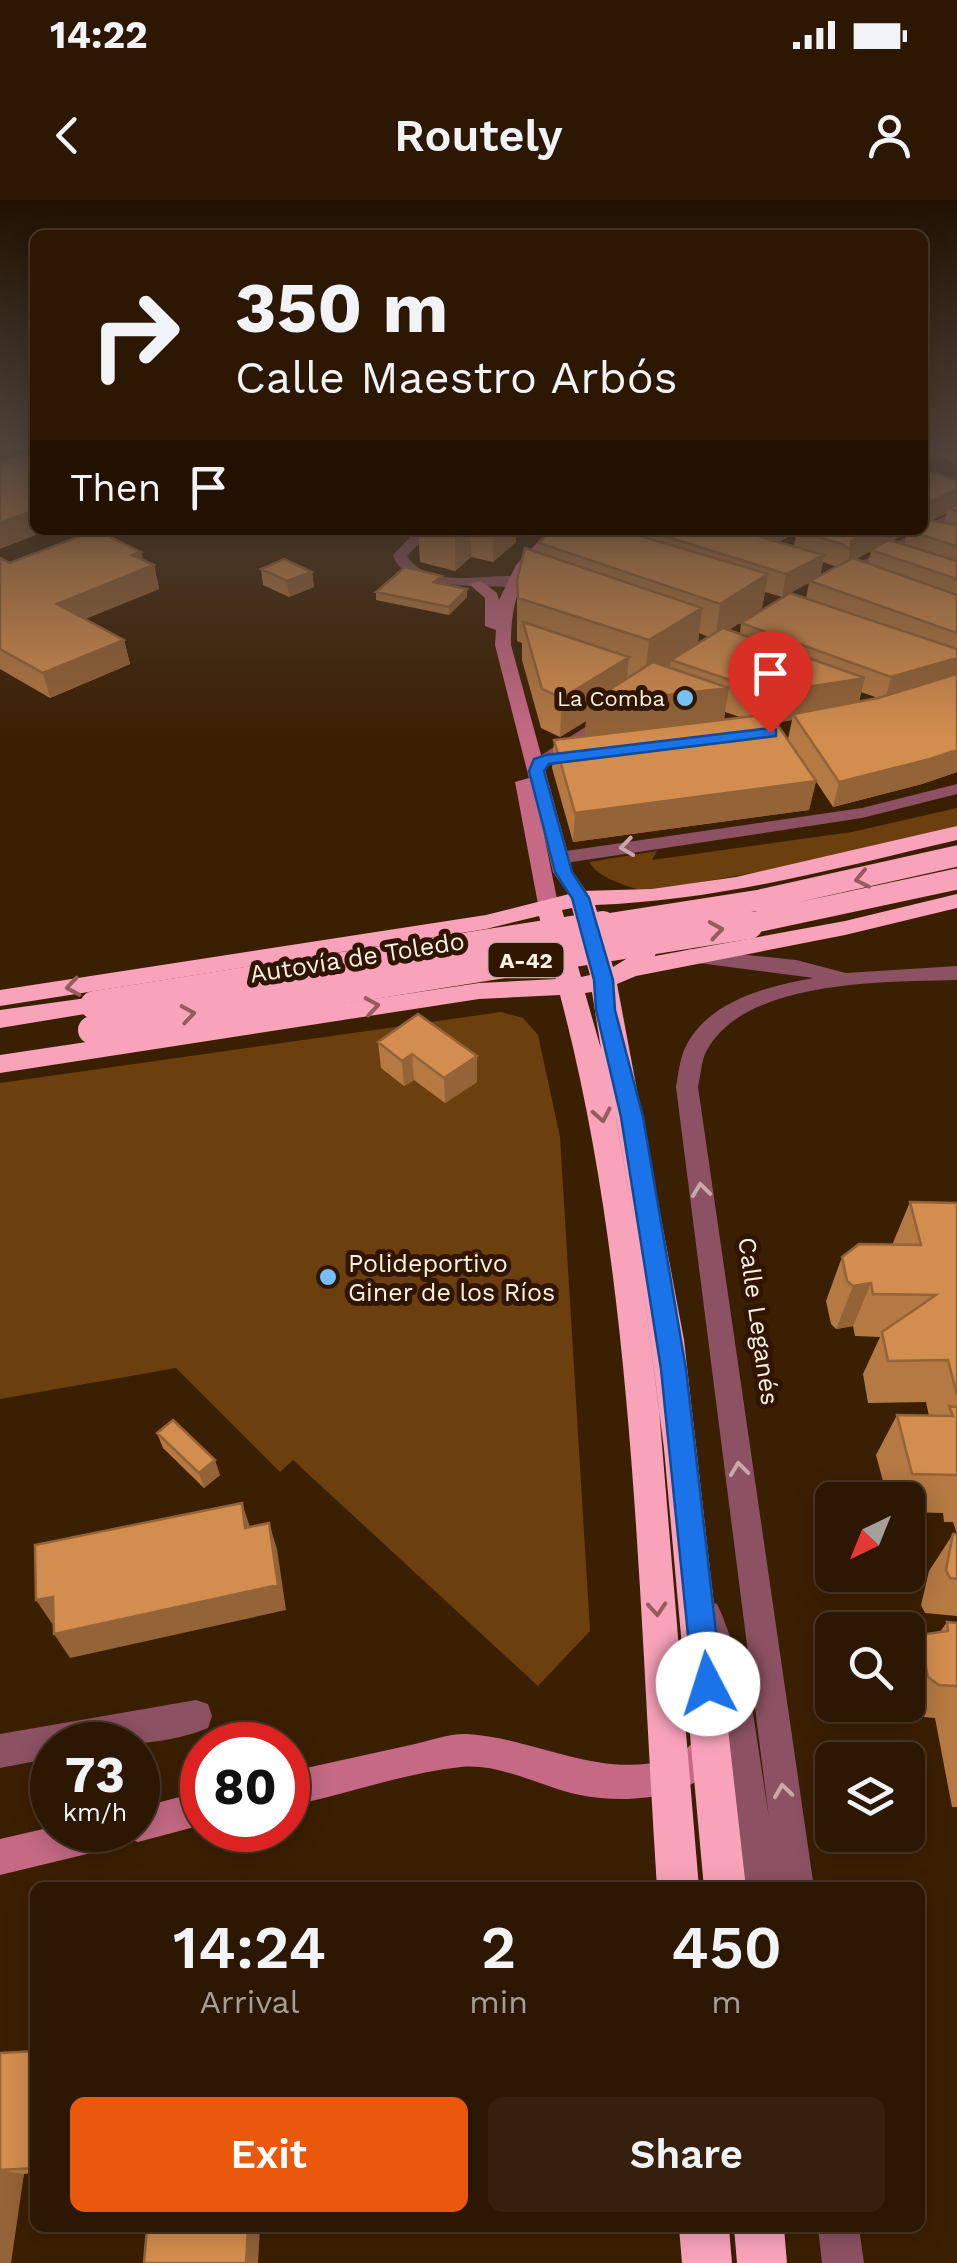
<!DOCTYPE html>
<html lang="en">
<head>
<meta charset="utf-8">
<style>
  body { margin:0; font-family:"Work Sans",sans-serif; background:#34200c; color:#f1f3f6; height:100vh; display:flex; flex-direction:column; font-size:38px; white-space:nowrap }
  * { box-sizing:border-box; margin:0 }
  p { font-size:32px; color:#a69f99 }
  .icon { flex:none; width:55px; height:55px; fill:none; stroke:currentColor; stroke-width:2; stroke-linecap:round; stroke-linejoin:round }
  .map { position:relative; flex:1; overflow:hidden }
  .drawer { position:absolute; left:30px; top:1682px; width:895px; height:350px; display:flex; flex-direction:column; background:#2c1702; border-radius:15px; box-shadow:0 5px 25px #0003,0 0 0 2px #483624 }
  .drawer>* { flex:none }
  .hud { position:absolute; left:30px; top:30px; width:898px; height:305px; border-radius:15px; box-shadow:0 5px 25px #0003,0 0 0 2px #483624; background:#2c1702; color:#f1f3f6; overflow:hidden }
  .needle { width:65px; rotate:223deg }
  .buttons { position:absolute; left:815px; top:1282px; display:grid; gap:20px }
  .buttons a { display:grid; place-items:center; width:110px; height:110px; border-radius:15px; background:#2c1702; box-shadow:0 5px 25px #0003,0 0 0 2px #483624; font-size:50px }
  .speed { position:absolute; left:30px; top:1522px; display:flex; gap:20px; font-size:50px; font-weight:700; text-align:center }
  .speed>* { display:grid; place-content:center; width:130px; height:130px; border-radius:50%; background:#2c1702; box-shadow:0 5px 25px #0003,0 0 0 2px #483624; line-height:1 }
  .speed small { font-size:25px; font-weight:400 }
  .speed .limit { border:15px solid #d22; background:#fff; color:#111 }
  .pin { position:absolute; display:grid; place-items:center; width:85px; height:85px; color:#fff; margin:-102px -42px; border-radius:50% 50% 50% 0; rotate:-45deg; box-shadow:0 0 10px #0007 }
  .pin .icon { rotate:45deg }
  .me { position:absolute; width:110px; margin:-55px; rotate:355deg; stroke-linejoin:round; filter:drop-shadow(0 0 8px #0008) }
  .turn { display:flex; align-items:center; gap:35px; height:210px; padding:0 40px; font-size:45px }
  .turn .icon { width:130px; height:130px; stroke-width:2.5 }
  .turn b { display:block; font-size:70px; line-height:85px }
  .then { display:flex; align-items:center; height:95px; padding:0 40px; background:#0003; gap:20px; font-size:38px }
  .eta { display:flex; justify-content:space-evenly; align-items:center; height:170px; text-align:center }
  .eta b { font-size:60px; font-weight:600; line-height:70px }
  .primary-button { display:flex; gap:20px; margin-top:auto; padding:20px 40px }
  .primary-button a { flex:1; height:115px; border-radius:15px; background:#ea580c; color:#fff; font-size:40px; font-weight:600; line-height:115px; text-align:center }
  .primary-button a+a { background:#34200c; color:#f1f3f6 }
  .status { display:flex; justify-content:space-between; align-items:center; height:70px; padding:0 50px; background:#2c1702; direction:ltr }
  .status svg { height:28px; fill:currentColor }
  header { display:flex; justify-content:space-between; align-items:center; height:130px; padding:0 40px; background:#2c1702; font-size:45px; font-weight:600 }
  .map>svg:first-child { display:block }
</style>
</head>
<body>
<div class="status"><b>14:22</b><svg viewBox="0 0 49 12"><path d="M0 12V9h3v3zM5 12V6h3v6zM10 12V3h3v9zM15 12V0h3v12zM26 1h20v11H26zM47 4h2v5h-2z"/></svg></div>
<header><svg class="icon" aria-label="back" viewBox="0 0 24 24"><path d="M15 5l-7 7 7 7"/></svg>Routely<svg class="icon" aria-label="person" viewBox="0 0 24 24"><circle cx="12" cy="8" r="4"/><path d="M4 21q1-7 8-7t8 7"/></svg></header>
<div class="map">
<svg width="957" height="2063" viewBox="0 0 957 2063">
  <rect width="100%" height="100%" fill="#3b1f02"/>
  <path fill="#6c3f0e" d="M957 608V626L812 662 647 692C627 686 601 680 589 662L657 651 652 660 852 632Z
    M501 812 523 818 538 835 560 937 590 1431 538 1486 293 1260 280 1272 176 1168 0 1199V883Z"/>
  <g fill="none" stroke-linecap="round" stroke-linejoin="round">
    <path fill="#8c5263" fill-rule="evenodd" d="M957 309V318L858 373 846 370Z
      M417 330H432L407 356C437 400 511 360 550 385L543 389C508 383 404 396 393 355Z
      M612 510 620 515 618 519 552 564H540V556Z
      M957 584V594L862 618 559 664 550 658 559 652 862 608Z
      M690 749 796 760 846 773 957 766V780C887 782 746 779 707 850 701 860 701 875 698 887L814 1688H744L717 1487 690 1415 695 1404 706 1400 717 1404 722 1415 749 1487 769 1618 676 887C678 875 680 859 685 848 707 801 768 786 814 778L683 761 680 756 683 751Z
      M196 1500 208 1504 212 1516 208 1528C159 1548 104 1545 52 1545V1558L0 1568V1534Z
      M818 2028H859L864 2063H822Z"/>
    <path fill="#c56985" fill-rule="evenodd" d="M549 330H564C526 373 512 384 511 445L573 672 591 698 581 704 574 702 553 672 543 630 558 704 548 710 538 704 515 582 529 578 495 445 496 430 485 426V398L469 384 481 381 497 393 499 400 516 365Z
      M712 1528 724 1533 729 1545C706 1599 631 1605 580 1595 541 1587 501 1563 461 1567 403 1573 345 1595 288 1606V1572C330 1563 373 1553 415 1544 431 1540 451 1533 467 1534 536 1538 600 1580 670 1559 688 1553 695 1535 712 1528Z
      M202 1591V1625L138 1642 130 1639 116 1647 0 1675V1639L52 1627 138 1630V1608Z"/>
    <path fill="#f9a3bb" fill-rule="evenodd" d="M957 626V640C837 668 718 701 595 705L613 767 631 756 634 745 625 719 637 712C654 716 659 741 655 756L845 721 957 694V708L845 735 636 776 617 784 684 1140 746 1688H704L664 1249 641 1069 659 1209 699 1688H657C638 1396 635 1077 560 795L479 799 0 873V855L479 783 556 779 539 716 486 729 0 806V790L486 715 581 691 652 689 736 677ZM572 708 588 768 590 775 581 777 562 710ZM592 792 601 849 585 793ZM615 912 617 924 638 1044Z
      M94 797 107 805 103 811 0 828V810Z
      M679 2028H729L732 2063H682Z
      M734 2028H784L787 2063H737Z"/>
    <path stroke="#f9a3bb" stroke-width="21" d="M587 727 760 700 957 656
      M733 727 957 679"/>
    <path stroke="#f9a3bb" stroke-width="28" d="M94 805 603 725
      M92 830 749 725"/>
  </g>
  <path fill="#b57943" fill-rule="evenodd" d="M922 250H957V263L939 256Z
    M957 281V572L922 584 833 607 788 539 792 520 776 523 816 581 809 610 573 642 552 568 554 540 585 536 586 521 560 537 541 528 522 460V443L517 441V380L538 353 539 343 551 330H799L779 342 794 346 797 331ZM947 313 944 323 933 320ZM907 333 904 345 891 341ZM871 351 868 364 855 359ZM823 362 837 367 820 376ZM809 383 806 398 790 393 797 389ZM765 392 782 397 790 393 741 423 740 434 729 430 762 408ZM699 433 709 437 698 444ZM861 492 878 498 859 502ZM725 512 740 517 724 519Z
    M94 330H112L104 333 141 352 143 360 154 365 159 389 85 419 124 440 130 464 50 498 0 469V358L10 363Z
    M418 330H516V342L493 362 471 357 455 371 420 362Z
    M261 369 312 372 314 387 289 397 263 385Z
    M442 384 467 389V397L449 415 376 400V392Z
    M418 814 477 882 445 903 414 880 404 886 381 868 378 842Z
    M910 1002 957 1003V1416L925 1413 921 1405 929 1371 953 1334H957L953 1322H944L943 1313 908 1312V1300H888L876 1255 897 1215 929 1216 926 1202 868 1203 863 1174 880 1137 855 1136 853 1126 836 1129 831 1124 826 1101 842 1057 892 1045Z
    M157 1233 220 1275 204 1288 163 1248Z
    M947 1422 957 1423V1607H952L935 1518 913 1516 903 1508V1505H908V1450L919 1435 940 1432Z
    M35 1851V1973L24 1974 0 2063V1853Z"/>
  <path fill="#946337" d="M922 250H940L939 256 922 262Z
    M957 289V308H948L947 313 922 325V306Z
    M35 310V330H49L0 349V323Z
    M455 330H470L471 357 455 371Z
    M494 330H516V342L493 362Z
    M773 330H799L769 348Z
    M874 330H913L908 331 907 333 848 363 851 341Z
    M141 352 144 369 154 365 159 389 63 428 57 404 132 355Z
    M824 355 820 378 810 381 809 383 782 397 786 374Z
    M312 372 314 387 289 397 287 381Z
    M768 374 762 408 715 439 720 404Z
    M467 389V397L449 415V407Z
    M702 408 697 451 671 460 670 467 644 484 649 440Z
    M124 440 130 464 50 498 43 473Z
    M629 457 625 496 729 488 722 530 584 546 586 521 560 537 562 498Z
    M957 458V480L885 501 891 477Z
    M865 478 857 510 793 514 792 520 762 525 768 493Z
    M957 550V572L922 584 833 607 839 582Z
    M816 581 809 610 573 642 575 613Z
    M412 854 414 880 404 886 402 861Z
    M477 856V882L445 903 444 878Z
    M871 1083 853 1126 836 1129 853 1086Z
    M215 1260 220 1275 204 1288 199 1273Z
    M242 1303 251 1330 245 1328Z
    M269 1323 277 1349 286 1410 70 1458 54 1434Z
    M53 1397V1425L36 1400Z
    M0 1970 24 1974 11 2063H0Z
    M248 2028H260L258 2063H246Z"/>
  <path fill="#d38d4e" stroke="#946337" stroke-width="2.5" d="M35 250V310L0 323V262Z
    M922 269 957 281V289L922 306Z
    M957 304V311L948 308Z
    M928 320 957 325V346L908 331 922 330V323Z
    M96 330 141 352 132 355 154 365 57 404 124 440 43 473 0 449V358L10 363Z
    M551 330H620L768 374 720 404 539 343Z
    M645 330H737L824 355 786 374Z
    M799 330H874L851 341V350L842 344 797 331Z
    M889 340 957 361V379L871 350Z
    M525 348 702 408 649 440 518 398 517 380Z
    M853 358 957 395V433L810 381Z
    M284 359 312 372 287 381 261 369Z
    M405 367 442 376 434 382 467 389 449 407 376 392Z
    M790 393 957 449V458L891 477 741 423Z
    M523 422 629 457 562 498 542 489Z
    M723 428 865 478 768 493 671 460Z
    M653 462 729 488 587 504Z
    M957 474V550L930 559 839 582 793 514 878 498Z
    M770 514 816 581 575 613 554 540Z
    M418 814 477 856 444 878 412 854 402 861 378 842Z
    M910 1002 957 1003V1195L948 1160 888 1161 882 1132 936 1095 873 1094 871 1083 853 1086 847 1081 842 1057 859 1044 921 1045Z
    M949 1206 957 1207V1275L912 1274 897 1215 953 1216Z
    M173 1220 215 1260 199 1273 157 1233Z
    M242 1303 245 1328 269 1323 278 1385 54 1434 53 1397 36 1400 35 1345Z
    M953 1334H957V1379L950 1378 946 1370Z
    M947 1422 957 1423V1486L939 1485 928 1477 919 1435 948 1431Z
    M35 1851V1968L0 1970V1853Z
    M147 2028H248L246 2063H144Z"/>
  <defs><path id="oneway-chevron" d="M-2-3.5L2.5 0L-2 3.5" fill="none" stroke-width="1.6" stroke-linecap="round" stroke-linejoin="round" transform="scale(2.5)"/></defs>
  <g stroke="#caa8aa">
    <use href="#oneway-chevron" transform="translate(627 647) rotate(172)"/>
    <use href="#oneway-chevron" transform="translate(701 990) rotate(-97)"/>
    <use href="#oneway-chevron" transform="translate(739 1269) rotate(-97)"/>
    <use href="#oneway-chevron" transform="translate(783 1591) rotate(-98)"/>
  </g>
  <g stroke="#945c5e">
    <use href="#oneway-chevron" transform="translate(862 679) rotate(168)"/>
    <use href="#oneway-chevron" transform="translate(716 730) rotate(-9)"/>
    <use href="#oneway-chevron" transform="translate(73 787) rotate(171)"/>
    <use href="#oneway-chevron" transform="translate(372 806) rotate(-9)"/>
    <use href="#oneway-chevron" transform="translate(188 814) rotate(-9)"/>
    <use href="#oneway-chevron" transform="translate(602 915) rotate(79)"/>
    <use href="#oneway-chevron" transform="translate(657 1409) rotate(86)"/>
  </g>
  <linearGradient id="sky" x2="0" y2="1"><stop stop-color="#201101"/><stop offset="0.46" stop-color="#4f4239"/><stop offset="1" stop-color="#4f4239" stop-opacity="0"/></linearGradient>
  <rect width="957" height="538" fill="url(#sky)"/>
  <path fill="#1a73e8" stroke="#114b97" stroke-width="2.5" d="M770 528 776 529V536L549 564 544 571 572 672 589 698 613 780 615 810 643 917 686 1169 722 1484 718 1495 708 1499 697 1495 693 1484 661 1169 621 917 596 810 594 780 572 698 555 672 529 571 534 559 546 555Z"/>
  <g fill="#75c0f6" stroke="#301500" stroke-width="4">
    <circle cx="685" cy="498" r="10"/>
    <circle cx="328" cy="1077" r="10"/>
  </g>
  <g text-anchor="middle" stroke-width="10" stroke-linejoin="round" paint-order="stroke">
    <g font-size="22" fill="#fcefe4" stroke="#301500" text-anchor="end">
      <text x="665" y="506">La Comba</text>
    </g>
    <rect fill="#301500" stroke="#bfaea0" stroke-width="2.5" x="488.5" y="743" width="75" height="34" rx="8"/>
    <g font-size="22" font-weight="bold" fill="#fcefe4">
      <text x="526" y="768">A-42</text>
    </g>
    <g font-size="25" fill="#fcefe4" stroke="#301500">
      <text transform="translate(357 757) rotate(-9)" y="9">Autovía de Toledo</text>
      <text transform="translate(759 1121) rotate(82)" y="9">Calle Leganés</text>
    </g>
    <g font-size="25" fill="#fcefe4" stroke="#301500" text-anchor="start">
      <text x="348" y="1072">Polideportivo<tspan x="348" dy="29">Giner de los Ríos</tspan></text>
    </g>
  </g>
</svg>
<div class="buttons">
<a><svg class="needle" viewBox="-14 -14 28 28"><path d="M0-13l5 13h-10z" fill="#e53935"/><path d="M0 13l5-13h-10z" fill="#a69f99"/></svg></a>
<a><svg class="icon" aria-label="search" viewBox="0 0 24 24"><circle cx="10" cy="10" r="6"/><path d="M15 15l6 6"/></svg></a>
<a><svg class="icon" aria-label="layers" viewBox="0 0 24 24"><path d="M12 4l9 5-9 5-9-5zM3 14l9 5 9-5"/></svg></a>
</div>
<div class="speed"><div>73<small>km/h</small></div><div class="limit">80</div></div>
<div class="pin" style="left:770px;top:533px;background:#d93025"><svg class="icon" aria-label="arrive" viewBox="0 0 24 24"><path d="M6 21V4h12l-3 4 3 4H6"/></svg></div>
<svg class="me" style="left:708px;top:1484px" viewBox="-20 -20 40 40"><circle r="19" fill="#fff"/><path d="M0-13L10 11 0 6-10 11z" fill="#1a73e8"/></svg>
<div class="hud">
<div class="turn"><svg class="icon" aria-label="right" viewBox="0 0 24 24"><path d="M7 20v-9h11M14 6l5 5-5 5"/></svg><div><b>350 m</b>Calle Maestro Arbós</div></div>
<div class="then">Then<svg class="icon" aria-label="arrive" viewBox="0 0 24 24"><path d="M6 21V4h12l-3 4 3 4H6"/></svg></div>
</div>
<section class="drawer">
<div class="eta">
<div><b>14:24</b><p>Arrival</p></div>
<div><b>2</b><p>min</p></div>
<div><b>450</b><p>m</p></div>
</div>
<div class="primary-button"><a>Exit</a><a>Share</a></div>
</section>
</div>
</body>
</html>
